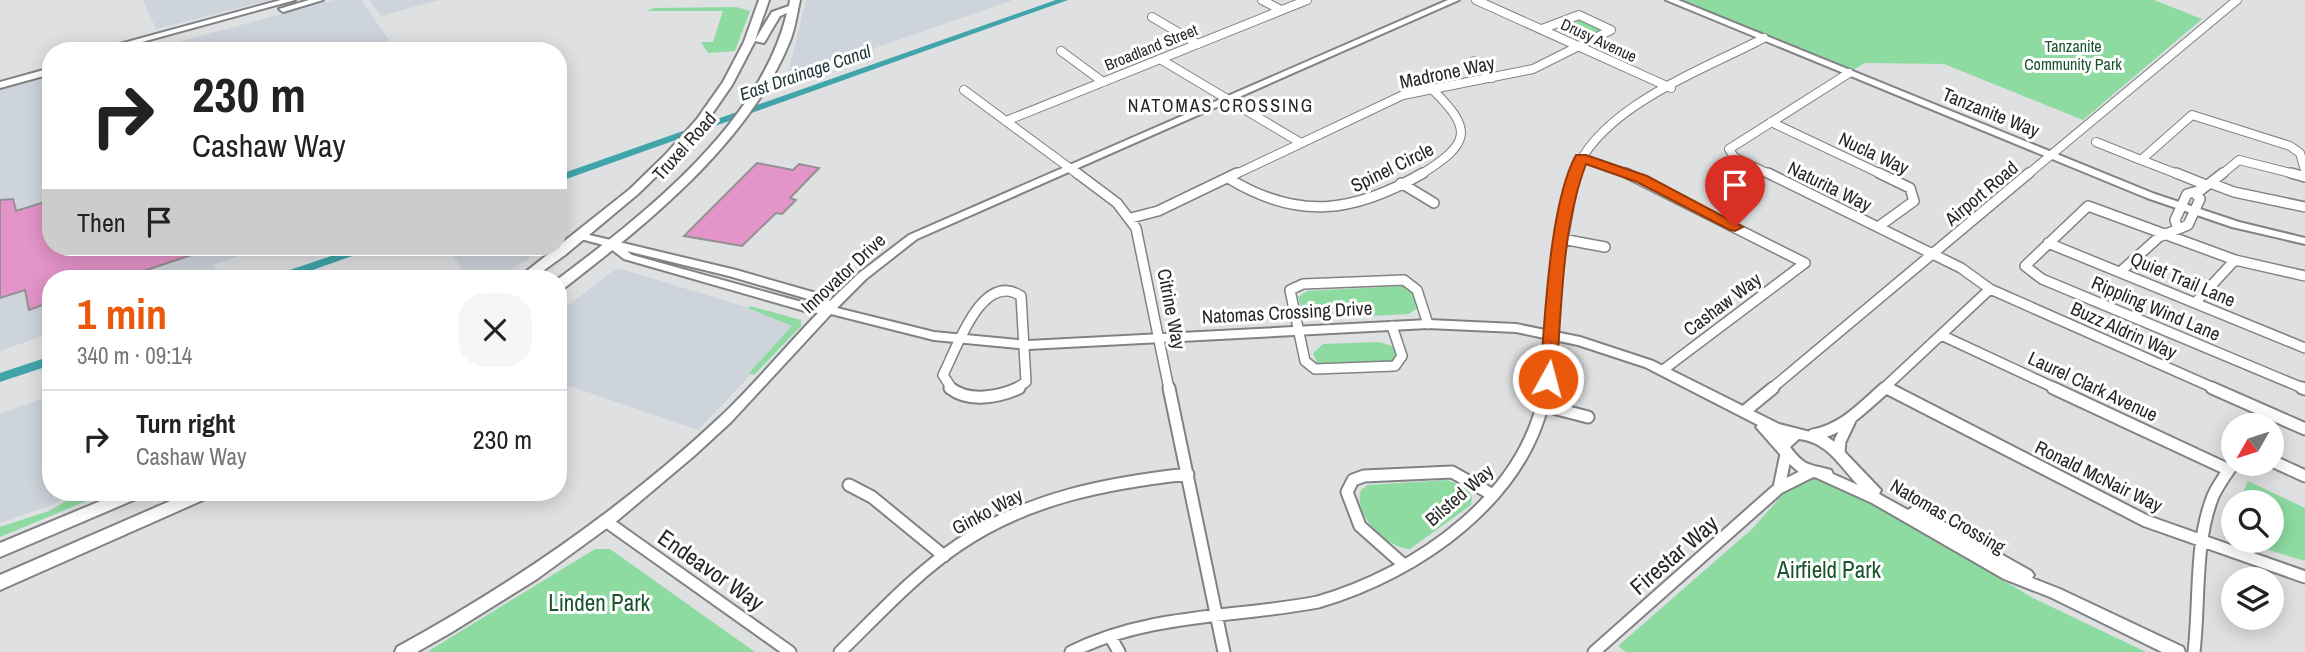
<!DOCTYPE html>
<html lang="en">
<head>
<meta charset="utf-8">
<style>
  body { margin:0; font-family:"Archivo Narrow",sans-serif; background:#f6f6f6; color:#222; height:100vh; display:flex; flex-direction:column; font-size:26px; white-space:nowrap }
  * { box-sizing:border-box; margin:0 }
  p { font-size:23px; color:#767676 }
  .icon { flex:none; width:38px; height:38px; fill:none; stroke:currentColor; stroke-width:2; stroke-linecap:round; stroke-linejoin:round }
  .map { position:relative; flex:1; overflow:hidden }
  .details { position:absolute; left:42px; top:270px; width:525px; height:231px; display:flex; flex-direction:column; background:#fff; border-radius:28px; box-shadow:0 4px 18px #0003 }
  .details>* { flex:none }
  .banner { position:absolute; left:42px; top:42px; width:525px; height:214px; border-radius:28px; box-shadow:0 4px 18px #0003; background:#fff; color:#222; overflow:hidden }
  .needle { width:46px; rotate:231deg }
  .fabs { position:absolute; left:2221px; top:413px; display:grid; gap:14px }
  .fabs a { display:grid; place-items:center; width:63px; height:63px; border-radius:50%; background:#fff; box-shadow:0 4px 18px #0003; font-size:35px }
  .pin { position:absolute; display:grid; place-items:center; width:60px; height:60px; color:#fff; margin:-72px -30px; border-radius:50% 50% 50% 0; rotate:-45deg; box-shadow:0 0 7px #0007 }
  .pin .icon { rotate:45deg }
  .me { position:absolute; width:77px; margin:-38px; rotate:7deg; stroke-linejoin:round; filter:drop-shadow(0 0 5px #0008) }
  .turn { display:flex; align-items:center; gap:24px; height:147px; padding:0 35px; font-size:32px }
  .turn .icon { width:91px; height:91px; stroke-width:2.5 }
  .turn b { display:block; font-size:49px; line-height:60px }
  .then { display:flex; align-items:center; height:66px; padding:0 35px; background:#0003; gap:14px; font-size:26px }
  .round { display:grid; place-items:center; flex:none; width:74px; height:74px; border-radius:28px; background:#f6f6f6 }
  .headline { display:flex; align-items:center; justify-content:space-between; height:119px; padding:0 35px }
  h1 { font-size:42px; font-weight:800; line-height:52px; color:#ea580c }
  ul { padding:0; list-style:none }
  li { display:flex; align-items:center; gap:21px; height:98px; padding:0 35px; border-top:2px solid #e0e0e0 }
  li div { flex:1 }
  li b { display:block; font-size:26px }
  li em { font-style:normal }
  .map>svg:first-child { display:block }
</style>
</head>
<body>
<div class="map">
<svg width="2305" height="652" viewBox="0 0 2305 652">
  <rect width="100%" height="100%" fill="#dee0e2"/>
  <path fill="#ced4dc" d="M143 0H270L156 29Z
    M334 0H361L397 51H144Z
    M369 0H439L381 16Z
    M806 0H1013L806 72 788 74Z
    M51 76V247H263L213 265 222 274 210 278H51V333L0 351V89Z
    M475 247H522L530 258 497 278H442L462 270 453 255Z
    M621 269 789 320 796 327 698 430 558 382V313L613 271Z
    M51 395V492H76L52 505 0 523V414Z"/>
  <path fill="#8edba2" d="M1682 0H2154L2202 19 2083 120 1944 64 1865 63 1853 70Z
    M736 7 750 11 735 51 708 53 701 42H713L723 11H647L654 8Z
    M1581 19 1604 29 1582 41 1558 31Z
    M1402 286 1411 291 1417 308 1409 314 1312 319 1304 316 1298 297 1307 291Z
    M750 306 801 320V326L754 375 749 373 792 326 748 308Z
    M1379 342 1392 346 1397 357 1394 364 1318 365 1313 353 1323 344Z
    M1812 477 1843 485 2033 598 2146 652H1626L1618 646 1753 528 1792 484Z
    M1447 480 1467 488 1472 497 1471 505 1410 549C1387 548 1352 515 1361 490L1368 485Z
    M2248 481 2305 508V561L2239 541H2272V502H2239Z
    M82 492H108L0 537V527L49 511Z
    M595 549H610L755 652H427Z"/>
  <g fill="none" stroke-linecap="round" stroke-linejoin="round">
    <path fill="#40a5aa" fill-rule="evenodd" d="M1056 0H1068L558 182V175Z
      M358 247H374L372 249 290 278H273L275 275Z
      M51 356V365L0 382V373Z"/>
  </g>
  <path fill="#e394c9" stroke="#939092" stroke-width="2" d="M757 163 793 170 799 164 819 168 790 198 796 200 782 214 776 213 742 246 684 236Z
    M13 199 16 211 51 200V247L212 248 123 278H51V302L29 310 25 290 0 298V200Z"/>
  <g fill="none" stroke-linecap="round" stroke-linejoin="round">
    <g stroke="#808284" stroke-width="10">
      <path id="minor-far2" d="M1262 0 1281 10
        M1476 0 1671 88
        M1152 17 1198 44
        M1061 51 1103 82
        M1160 59 1301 143
        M1474 61 1492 78
        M964 90 1079 175
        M1006 121 1307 0
        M1771 122 1883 175
        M2096 142 2141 160 2192 115 2290 146 2300 153 2305 170
        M1581 158 1631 175
        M2141 160 2180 175
        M1234 175 1403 95 1533 69 1611 30 1579 15 1542 29
        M1420 175C1471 143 1474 130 1431 88
        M1574 175C1598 107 1705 69 1764 38
        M1771 175 1734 157 1729 149 1849 73
        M2027 175 2237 0
        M2221 175 2239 160 2298 175"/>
    </g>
    <g stroke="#808284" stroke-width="12">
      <path id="minor-far1" d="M1077 173 1117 203 1136 228 1169 389
        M1626 173 1805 263 1663 370
        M1768 173 1961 268 1990 289 2216 389
        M2176 173 2206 185
        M2291 173 2305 177
        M1228 178C1298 221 1354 213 1423 173
        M1401 183 1434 203
        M2210 183 2234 192 2305 207
        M1131 218 1158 211 1237 173
        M2177 226 2175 220 2187 194 2201 190 2223 173
        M1878 227 1914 201 1910 188 1879 173
        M1562 239 1605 247
        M2048 243 2305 348
        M2120 272 2159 237 2188 225 2200 199 2195 193
        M2305 276 2235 260 2088 206 2025 266 2042 279 2305 389
        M2195 303 2235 260
        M1392 326 1402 356 1395 366 1315 369 1305 361 1290 290 1303 284 1404 280 1417 290 1428 324
        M1941 335 2057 389
        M1886 387 1891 389
        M952 389 943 375C957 348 982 270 1021 296L1026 382 1015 389
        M1546 389 1558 265 1575 173
        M1771 389 2029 173
        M1883 389 1990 289"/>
    </g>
    <g stroke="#808284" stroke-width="15">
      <path id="minor" d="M950 388C969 403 999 397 1019 388
        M1169 388 1224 652
        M1887 388 2146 521 2305 577
        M2053 388 2229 470
        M2212 388 2305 429
        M2302 388 2305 389
        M1545 406 1588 417
        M1745 411 1773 388
        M2256 425 2264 411
        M1813 435C1844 429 1862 408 1885 388
        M1839 453 1840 441 1850 420
        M2272 461 2305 476
        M849 485 872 497 944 556
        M1779 488 1786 454
        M607 522 790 652
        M1404 565 1360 526 1347 492 1353 480 1364 476 1452 472 1493 495
        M1110 636 1119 652
        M840 652C878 615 915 574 960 544 1028 498 1107 483 1188 474
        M1071 652C1149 613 1234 618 1318 602 1418 573 1528 497 1546 388
        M1594 652 1779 488 1811 472
        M2194 652C2200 601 2194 544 2213 496 2218 485 2226 474 2233 464"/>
    </g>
    <g stroke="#808284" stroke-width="4">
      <path id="tertiary" d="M281 0H295L109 51H94Z
        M309 0H323L283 12 279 9Z
        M1448 0H1459L917 239 866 279 837 308 934 332 1028 341 1428 320 1516 324 1580 337 1653 361 1779 424 1826 436 1836 443 1881 490 1879 494 1908 510 1914 506 1919 508 2031 571 2034 575 2032 578 2060 589 2183 647 2185 652H2162L2050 597 2004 579 1872 503 1817 478 1800 473 1786 461 1756 427 1758 425 1645 367 1578 345 1516 332 1428 328 1028 349 934 340 831 314 731 422 694 456 618 520 537 579 452 632 417 652H395L397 647C514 583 623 508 720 417 755 384 785 347 818 313L805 311 624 259 607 246 577 238 575 236 577 234 581 233 736 270 823 295 830 301 858 274 909 235ZM627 251 729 276 815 301 820 305 809 304 632 255ZM1799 439C1827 442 1840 466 1858 485L1833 474 1831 470C1809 464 1805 467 1790 447Z
        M1666 0H1678L2155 194 2239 222 2305 238V244L2232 227 2147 198Z
        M51 68V74L0 88V82Z"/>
    </g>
    <g stroke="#808284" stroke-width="4">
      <path id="secondary" d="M759 0H769L755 40 772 12 789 6 790 0H800C797 13 795 29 790 41 749 143 647 224 563 289L558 290V279C646 213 760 124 787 13L780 16 764 43 755 41 732 85 705 124 673 160 638 194 565 255 533 278H518L630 189 665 155 697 119 723 82 744 42Z
        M122 492H145L143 496 0 557V543Z
        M191 492H214L212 496 0 590V575Z"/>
    </g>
    <use href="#minor-far2" stroke="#fff" stroke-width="8"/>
    <use href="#minor-far1" stroke="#fff" stroke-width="9"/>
    <use href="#minor" stroke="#fff" stroke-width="11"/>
    <use href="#tertiary" fill="#fff" fill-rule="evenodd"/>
    <use href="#secondary" fill="#fff" fill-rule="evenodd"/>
  </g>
  <path fill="#ea580c" stroke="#983908" stroke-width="2" d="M1576 155H1586L1647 176 1743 227 1735 231 1730 230 1637 182 1586 164C1561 230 1562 309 1556 379L1548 384 1540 379C1545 321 1549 204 1576 155Z"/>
  <g text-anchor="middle" stroke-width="6" stroke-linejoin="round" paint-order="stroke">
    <g font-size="16" fill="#272728" stroke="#fff">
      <text transform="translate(1599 40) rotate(25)" y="6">Drusy Avenue</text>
      <text transform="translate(1151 47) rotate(-22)" y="6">Broadland Street</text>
    </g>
    <g font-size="16" fill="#19532d" stroke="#fff">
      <text x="2073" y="52">Tanzanite<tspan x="2073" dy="18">Community Park</tspan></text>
    </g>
    <g font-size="18" font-style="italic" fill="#1e3536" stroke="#fff">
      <text transform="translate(805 73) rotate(-19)" y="6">East Drainage Canal</text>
    </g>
    <g font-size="18" letter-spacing="2" fill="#272728" stroke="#fff">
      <text x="1221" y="112">NATOMAS CROSSING</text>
    </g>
    <g font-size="19" fill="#272728" stroke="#fff">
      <text transform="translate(1447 72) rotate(-12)" y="7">Madrone Way</text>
      <text transform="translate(1991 112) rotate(22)" y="7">Tanzanite Way</text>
      <text transform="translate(684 146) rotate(-48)" y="7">Truxel Road</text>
      <text transform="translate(1874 153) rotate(25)" y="7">Nucla Way</text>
      <text transform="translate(1392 167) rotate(-26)" y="7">Spinel Circle</text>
      <text transform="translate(1830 186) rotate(26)" y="7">Naturita Way</text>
      <text transform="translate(1981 193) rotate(-40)" y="7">Airport Road</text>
      <text transform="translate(843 273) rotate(-43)" y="7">Innovator Drive</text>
      <text transform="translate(2183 279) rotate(23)" y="7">Quiet Trail Lane</text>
      <text transform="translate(1722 304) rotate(-37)" y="7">Cashaw Way</text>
      <text transform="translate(2156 308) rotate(23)" y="7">Rippling Wind Lane</text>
      <text transform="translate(1172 309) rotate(79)" y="7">Citrine Way</text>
      <text transform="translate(1287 312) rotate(-3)" y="7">Natomas Crossing Drive</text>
      <text transform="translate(2124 330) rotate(24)" y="7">Buzz Aldrin Way</text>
      <text transform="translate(2093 386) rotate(25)" y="7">Laurel Clark Avenue</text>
      <text transform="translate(2099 476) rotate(26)" y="7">Ronald McNair Way</text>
      <text transform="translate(1459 495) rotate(-41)" y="7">Bilsted Way</text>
      <text transform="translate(987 511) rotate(-28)" y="7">Ginko Way</text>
      <text transform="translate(1948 516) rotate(30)" y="7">Natomas Crossing</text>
    </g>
    <g font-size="23" fill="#272728" stroke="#fff">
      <text transform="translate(1674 555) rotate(-41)" y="8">Firestar Way</text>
      <text transform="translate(711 570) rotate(35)" y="8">Endeavor Way</text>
    </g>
    <g font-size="23" fill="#19532d" stroke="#fff">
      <text x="1829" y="578">Airfield Park</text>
      <text x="599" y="611">Linden Park</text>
    </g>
  </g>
</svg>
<div class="fabs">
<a><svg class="needle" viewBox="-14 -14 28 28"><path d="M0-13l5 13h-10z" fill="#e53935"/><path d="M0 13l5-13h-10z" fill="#767676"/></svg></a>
<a><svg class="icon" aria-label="search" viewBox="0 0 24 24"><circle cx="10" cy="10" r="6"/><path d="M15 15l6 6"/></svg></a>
<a><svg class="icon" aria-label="layers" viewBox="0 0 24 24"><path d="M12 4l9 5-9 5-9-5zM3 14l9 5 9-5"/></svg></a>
</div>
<div class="pin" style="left:1735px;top:227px;background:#d93025"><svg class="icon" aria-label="arrive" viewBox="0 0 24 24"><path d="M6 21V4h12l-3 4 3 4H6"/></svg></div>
<svg class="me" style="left:1548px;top:379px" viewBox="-20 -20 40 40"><circle r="17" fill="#ea580c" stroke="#fff" stroke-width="3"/><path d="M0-11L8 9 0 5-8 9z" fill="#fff"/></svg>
<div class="banner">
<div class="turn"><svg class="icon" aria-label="right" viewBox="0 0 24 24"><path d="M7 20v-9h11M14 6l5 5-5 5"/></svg><div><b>230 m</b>Cashaw Way</div></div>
<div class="then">Then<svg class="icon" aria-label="arrive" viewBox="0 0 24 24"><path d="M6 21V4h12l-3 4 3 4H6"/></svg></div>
</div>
<section class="details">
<div class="headline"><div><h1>1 min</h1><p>340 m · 09:14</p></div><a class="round"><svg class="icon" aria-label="close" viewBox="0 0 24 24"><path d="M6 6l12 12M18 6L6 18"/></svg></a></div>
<ul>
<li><svg class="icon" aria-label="right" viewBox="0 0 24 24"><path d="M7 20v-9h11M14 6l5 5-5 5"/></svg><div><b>Turn right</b><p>Cashaw Way</p></div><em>230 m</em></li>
</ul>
</section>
</div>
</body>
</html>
